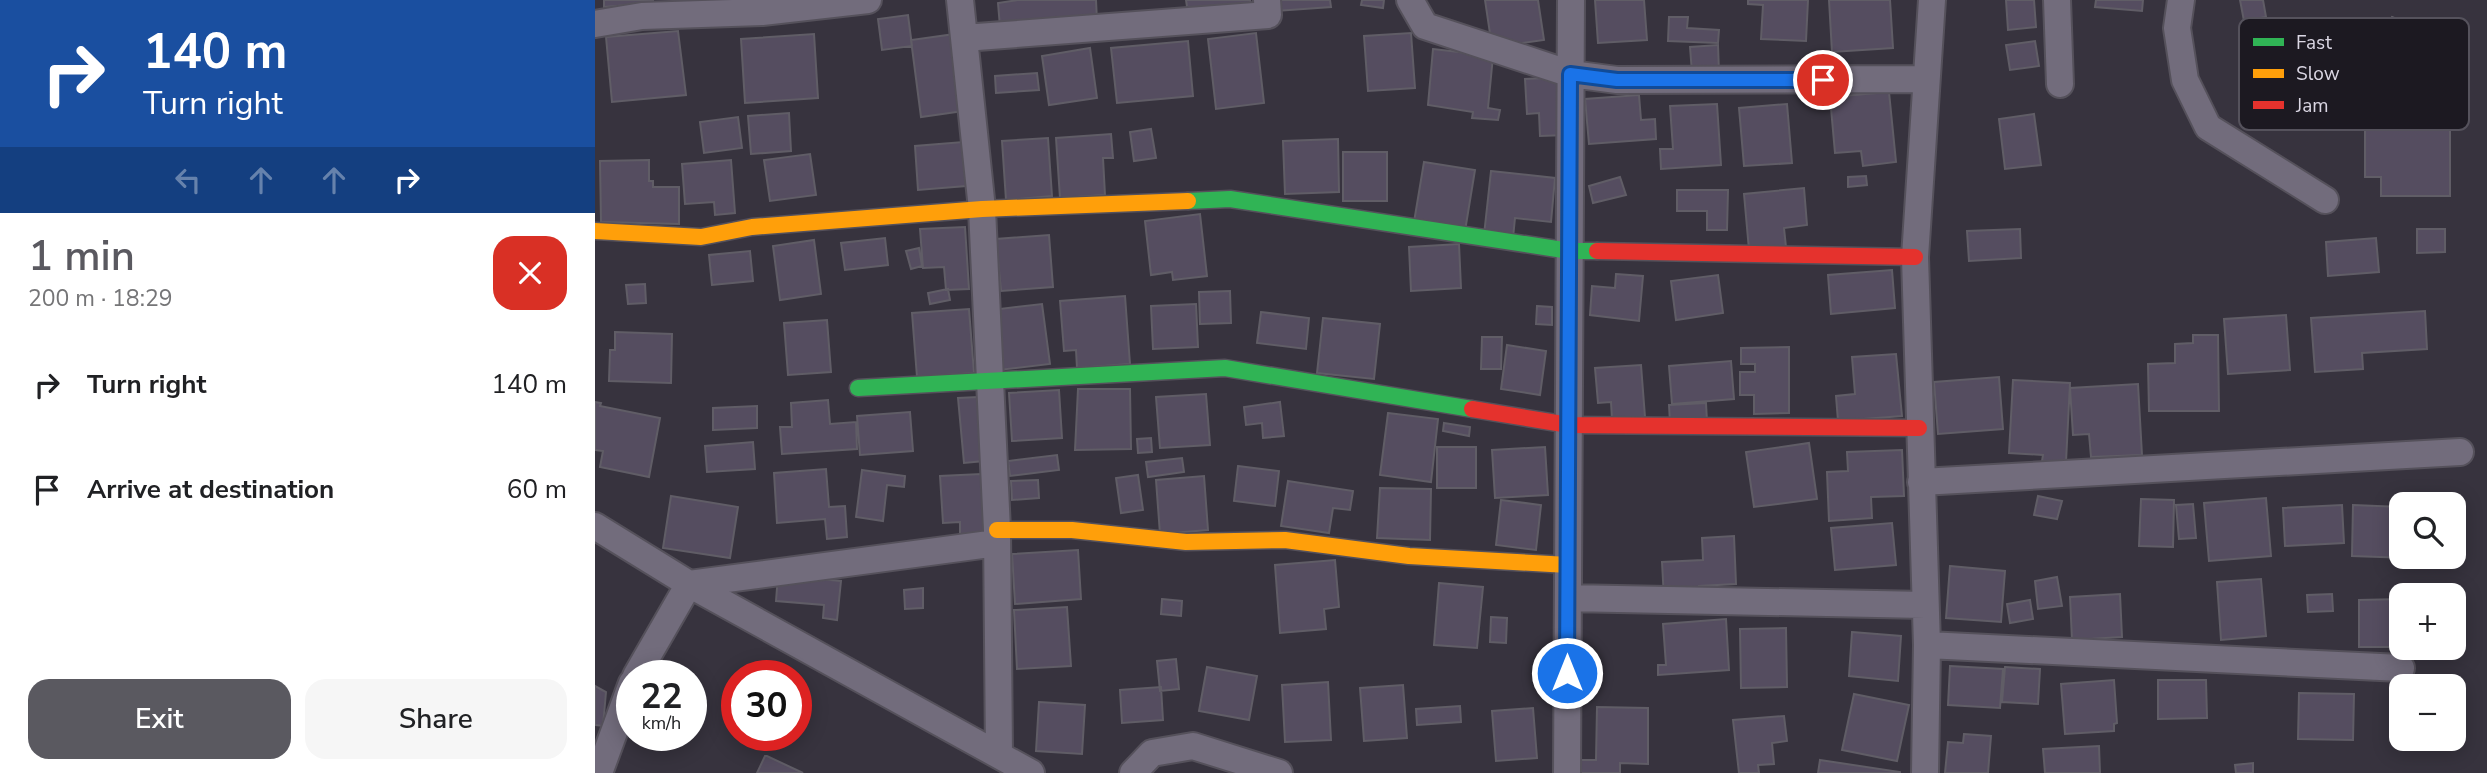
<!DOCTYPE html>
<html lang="en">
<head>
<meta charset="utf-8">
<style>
  body { margin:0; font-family:"Nunito Sans",sans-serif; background:#f6f6f6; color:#202124; height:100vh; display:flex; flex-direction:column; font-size:26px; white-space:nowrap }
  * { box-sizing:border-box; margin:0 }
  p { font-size:23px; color:#757577 }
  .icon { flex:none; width:38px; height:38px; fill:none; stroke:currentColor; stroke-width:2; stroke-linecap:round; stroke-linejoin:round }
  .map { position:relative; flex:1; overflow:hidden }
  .sheet { display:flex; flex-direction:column; background:#fff; width:595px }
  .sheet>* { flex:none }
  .hud { background:#1a4fa0; color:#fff; overflow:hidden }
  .controls { position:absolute; left:1794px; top:492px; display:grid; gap:14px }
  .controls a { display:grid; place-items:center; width:77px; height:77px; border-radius:14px; background:#fff; box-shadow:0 4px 18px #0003; font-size:35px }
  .speed { position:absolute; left:21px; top:660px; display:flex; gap:14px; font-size:35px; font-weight:700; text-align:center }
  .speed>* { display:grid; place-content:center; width:91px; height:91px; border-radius:50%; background:#fff; box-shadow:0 4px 18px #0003; line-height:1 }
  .speed small { font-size:18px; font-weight:400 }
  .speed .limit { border:10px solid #d22; background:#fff; color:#111 }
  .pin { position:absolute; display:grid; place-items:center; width:60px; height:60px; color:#fff; margin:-30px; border:4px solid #fff; border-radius:50%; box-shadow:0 2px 7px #0007 }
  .me { position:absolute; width:77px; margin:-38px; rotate:0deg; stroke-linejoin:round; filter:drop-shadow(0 0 5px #0008) }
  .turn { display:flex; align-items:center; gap:24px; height:147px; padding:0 28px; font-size:32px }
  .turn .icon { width:91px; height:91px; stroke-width:2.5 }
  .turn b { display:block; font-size:49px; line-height:60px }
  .lanes { display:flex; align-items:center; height:66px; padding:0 28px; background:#0003; justify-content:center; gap:35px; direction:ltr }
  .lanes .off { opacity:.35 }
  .round { display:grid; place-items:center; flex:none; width:74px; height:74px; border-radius:21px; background:#f6f6f6 }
  .headline { display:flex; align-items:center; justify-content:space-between; height:119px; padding:0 28px }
  h1 { font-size:42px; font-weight:600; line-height:52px; color:#5a5960 }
  .button { display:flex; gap:14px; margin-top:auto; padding:14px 28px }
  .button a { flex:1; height:80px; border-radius:21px; background:#5a5960; color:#fff; font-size:28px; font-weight:600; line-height:80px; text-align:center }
  .button a+a { background:#f6f6f6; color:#202124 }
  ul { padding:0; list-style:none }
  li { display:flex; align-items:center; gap:21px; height:105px; padding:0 28px }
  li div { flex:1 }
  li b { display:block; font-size:26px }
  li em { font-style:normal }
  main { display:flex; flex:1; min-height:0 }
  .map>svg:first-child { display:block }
</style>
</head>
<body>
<main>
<section class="sheet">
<div class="hud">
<div class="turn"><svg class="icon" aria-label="right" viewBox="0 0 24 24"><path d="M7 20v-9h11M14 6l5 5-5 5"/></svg><div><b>140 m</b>Turn right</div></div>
<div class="lanes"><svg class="icon off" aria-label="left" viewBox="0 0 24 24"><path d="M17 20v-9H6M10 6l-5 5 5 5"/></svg><svg class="icon off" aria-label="ahead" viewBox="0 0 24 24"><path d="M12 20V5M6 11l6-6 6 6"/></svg><svg class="icon off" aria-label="ahead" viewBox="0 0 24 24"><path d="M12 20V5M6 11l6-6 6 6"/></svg><svg class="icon" aria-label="right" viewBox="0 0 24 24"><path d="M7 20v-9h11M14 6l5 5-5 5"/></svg></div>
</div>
<div class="headline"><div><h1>1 min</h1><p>200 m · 18:29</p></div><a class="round" style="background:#d93025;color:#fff"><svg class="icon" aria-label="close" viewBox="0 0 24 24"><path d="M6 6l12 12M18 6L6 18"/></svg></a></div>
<ul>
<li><svg class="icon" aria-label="right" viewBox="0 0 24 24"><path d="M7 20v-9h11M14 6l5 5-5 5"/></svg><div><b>Turn right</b></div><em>140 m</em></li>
<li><svg class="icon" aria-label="arrive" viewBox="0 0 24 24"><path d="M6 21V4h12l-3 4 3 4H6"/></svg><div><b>Arrive at destination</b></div><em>60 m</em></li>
</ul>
<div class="button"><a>Exit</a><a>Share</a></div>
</section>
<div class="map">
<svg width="1892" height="773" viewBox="0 0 1892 773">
  <rect width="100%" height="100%" fill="#37333e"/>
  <path fill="#554d60" stroke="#605d66" stroke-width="2" d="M9 0H58V3L9 7Z
    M423 0H501L502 21 405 27 403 3Z
    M591 0H655L657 16 593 13Z
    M680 0H735L736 7 681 11Z
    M767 0H789L788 8 766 5Z
    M890 0H943L949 40 897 47Z
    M1000 0H1049L1052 40 1003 43Z
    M1153 0H1213L1211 41 1166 39 1168 5 1153 4Z
    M1234 0H1295L1298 48 1237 52Z
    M1411 0H1439L1441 27 1413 30Z
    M1501 0H1548L1547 11 1500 7Z
    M1645 0H1668L1671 17 1649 21Z
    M313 15 317 46 287 50 283 19Z
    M1074 17H1093L1092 28 1124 30 1123 43 1073 41Z
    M1797 17 1852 40 1830 90 1775 66Z
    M83 31 91 95 17 102 11 37Z
    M661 33 669 103 621 109 613 39Z
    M816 33 820 88 773 91 769 36Z
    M219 34 223 98 150 103 146 39Z
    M360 34 369 111 326 117 316 40Z
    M593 41 598 96 522 103 516 48Z
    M1440 41 1444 66 1415 70 1411 45Z
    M1123 45 1124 72 1097 73 1095 47Z
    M495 48 502 98 454 105 447 56Z
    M838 49 898 56 893 108 905 110 903 120 877 118 878 112 833 105Z
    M442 73 444 90 401 93 400 76Z
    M969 77 972 135 945 136 944 113 932 114 930 79Z
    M1294 92 1301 162 1268 166 1266 151 1240 153 1235 97Z
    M1044 95 1046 120 1060 119 1061 139 994 144 990 99Z
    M1122 104 1126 165 1066 169 1065 149H1078L1075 106Z
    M1192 104 1197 163 1149 166 1144 108Z
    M194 113 196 151 156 154 153 116Z
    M1439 114 1446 165 1410 169 1404 119Z
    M143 117 147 148 109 153 105 122Z
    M1770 124H1855V196H1786V177H1770Z
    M556 129 561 158 539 161 535 132Z
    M516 134 518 158H508L510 195 465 198 461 138Z
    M453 138 457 196 411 200 407 141Z
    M743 139 744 192 690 194 688 141Z
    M368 142 371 186 323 190 320 146Z
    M748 152H792V201H748Z
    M215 154 221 195 175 201 169 160Z
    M54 160V181H58V187H84V224L6 222 5 161Z
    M136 160 140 213 120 215 119 202 90 204 87 164Z
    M829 162 880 170 870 231 819 222Z
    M896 171 960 178 956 222 920 218 918 238 889 235Z
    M1271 176 1272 185 1253 187V177Z
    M1025 177 1031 195 998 203 994 186Z
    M1209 188 1212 225 1189 228 1191 247 1154 250 1149 194Z
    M1082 190H1133L1132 230H1112V211H1082Z
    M605 214 612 276 578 280 577 272 556 275 550 221Z
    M370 227 374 289 351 290 349 267 328 268 325 229Z
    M1425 229 1426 258 1374 261 1372 231Z
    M1822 229H1850V252L1822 253Z
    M454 235 458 287 406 291 401 239Z
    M290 238 293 265 250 270 246 243Z
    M1781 238 1784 272 1733 276 1731 242Z
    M219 240 226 294 185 300 178 246Z
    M864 244 866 288 816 291 814 247Z
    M324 248 327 266 316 269 311 251Z
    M155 251 158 281 117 285 114 255Z
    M1297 270 1300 308 1236 314 1233 275Z
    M1021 274 1048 276 1044 321 995 315 997 286 1020 288Z
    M1123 275 1128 313 1081 320 1076 281Z
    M50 284 51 303 33 304 31 285Z
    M353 289 355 300 335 304 333 293Z
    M635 291 636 323 605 324 604 292Z
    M530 296 535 364 482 368 481 350 469 351 465 301Z
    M447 304 455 364 404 370 396 310Z
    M601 304 603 347 558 349 556 306Z
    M942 306 957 307V325L941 324Z
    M374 309 379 373 322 377 317 313Z
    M1830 311 1832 349 1767 353 1768 369 1720 372 1716 318Z
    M666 312 714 318 711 349 662 343Z
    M1691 315 1695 370 1633 374 1629 319Z
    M728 318 785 324 779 379 722 373Z
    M232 320 236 372 193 375 189 323Z
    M20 332 77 334 76 383 14 381 15 350H20Z
    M1598 335H1623L1624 411H1554L1553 364 1580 363V344L1598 343Z
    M887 337H907L906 369H886Z
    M912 345 951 351 945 395 906 389Z
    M1194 347V413L1159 414V395H1145V372H1160V364H1146V348Z
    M1301 354 1307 416 1243 421 1241 396 1260 394 1257 357Z
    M1136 361 1139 399 1077 404 1074 366Z
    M1046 365 1050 417 1017 419 1016 402 1003 403 1000 368Z
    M1404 377 1408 429 1343 434 1339 382Z
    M1418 380 1475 383 1471 462 1447 461 1448 455 1414 453Z
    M1543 384 1547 455 1496 457 1494 434 1478 435 1475 388Z
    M483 389H535L536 449 480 450Z
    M464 390 467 438 417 441 414 393Z
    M611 394 615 445 565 448 561 397Z
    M383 397 389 461 369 463 363 398Z
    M233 400 235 424 261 422 262 449 187 454 185 427H197L196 403Z
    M0 402 6 403 5 406 65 418 54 477 5 467 8 451 0 450Z
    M685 402 689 436 668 438 667 423 651 425 649 407Z
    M1111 403 1112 421 1075 423 1074 405Z
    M162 406V428L118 430V408Z
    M315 412 318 451 265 455 262 416Z
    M793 413 843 419 836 482 785 475Z
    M849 423 875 427 874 436 848 431Z
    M556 438 557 452 543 453 542 439Z
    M158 442 160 469 112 472 110 446Z
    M1214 443 1222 499 1159 507 1151 452Z
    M842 447H881V488H842Z
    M950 447 953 495 900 498 897 450Z
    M1307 450 1309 496 1276 497 1277 518 1234 521 1232 472 1253 471 1252 452Z
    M462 455 464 470 415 476 413 461Z
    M587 458 589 472 553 477 551 462Z
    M643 466 684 471 680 506 639 501Z
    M231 469 234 507 250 506 252 537 232 539 230 519 182 523 179 473Z
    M267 470 310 476 309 487 292 485 288 521 261 517Z
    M386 474 390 537 365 538V522L348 523 345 476Z
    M543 475 548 510 526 513 521 478Z
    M609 476 613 530 565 534 561 480Z
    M443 480 444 498 417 500 416 481Z
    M693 481 758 491 755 510 738 508 734 533 686 526Z
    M785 488 836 489 835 540 782 538Z
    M76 496 143 507 135 558 68 548Z
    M1443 496 1467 501 1462 519 1439 515Z
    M1671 498 1676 556 1614 561 1609 503Z
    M1546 499 1579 500 1578 547 1544 546Z
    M906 500 946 505 941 550 901 545Z
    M1598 504 1601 538 1584 539 1581 505Z
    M1747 505 1749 543 1690 546 1688 508Z
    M1758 505 1806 507V556L1814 558 1757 556Z
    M1297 523 1301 565 1240 570 1236 528Z
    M1139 536 1141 584 1104 586 1105 598 1069 599 1067 562 1108 560 1107 538Z
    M483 550 486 599 420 604 417 554Z
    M740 560 744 607 729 609 731 629 685 633 680 565Z
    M1355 566 1410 571 1406 622 1351 618Z
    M183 575 246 581 242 620 228 618 229 605 181 601Z
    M1462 577 1467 606 1443 609 1440 581Z
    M1666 579 1671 636 1626 640 1622 582Z
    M844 583 888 587 882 648 839 645Z
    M328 588V608L310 609 309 590Z
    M1525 594 1527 637 1477 640 1475 597Z
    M1737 594 1738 611 1713 612 1712 595Z
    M567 599 587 601 586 616 566 614Z
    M1806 599V647H1764V600Z
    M1435 600 1438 619 1415 623 1412 604Z
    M472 607 476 666 422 669 419 610Z
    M896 617 912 618 911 643 895 642Z
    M1131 619 1134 670 1063 675V665H1071L1068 624Z
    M1191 628 1192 687 1146 688 1145 629Z
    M1257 632 1306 636 1303 681 1254 676Z
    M581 659 584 689 565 691 562 661Z
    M1355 666 1408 669 1405 708 1353 705Z
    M612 667 662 676 654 720 604 711Z
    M1410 667 1445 669 1443 704 1407 702Z
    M1519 680 1522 723 1519 724V731L1470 734 1466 684Z
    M1563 680H1611L1612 718 1563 719Z
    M733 682 736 740 690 742 687 685Z
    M808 685 812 738 769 741 765 688Z
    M0 686 11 692 8 726 0 725Z
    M566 687 568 720 527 723 525 690Z
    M1704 693 1759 694 1758 740 1703 739Z
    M1259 694 1314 705 1302 761 1247 750Z
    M444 702 490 705 487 754 441 751Z
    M865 706 866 722 822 725 821 709Z
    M1002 707 1053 708V764L1025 763V773H986V760H1001Z
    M938 708 942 758 901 761 897 711Z
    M1189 716 1192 741 1177 743 1179 764 1163 765 1164 773H1144L1138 720Z
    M1369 734 1396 736 1393 773H1350L1353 742 1368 743Z
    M1504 746 1505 773H1450L1448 749Z
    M170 756H172L208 773H162Z
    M1225 760 1305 772V773H1223Z
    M1658 763V773H1641L1640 765Z"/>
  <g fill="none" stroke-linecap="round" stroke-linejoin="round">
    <g stroke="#55515b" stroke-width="30">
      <path id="street" d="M365 0 387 209 402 530 404 755
        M815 0 830 26 976 74 1022 80 1331 79
        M1462 0 1465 84
        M1586 0 1582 28 1590 80 1613 127 1730 200
        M0 24 47 16 167 12 273 0
        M369 38 673 15 672 0
        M1326 482 1865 452
        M0 526 94 584 436 773
        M973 598 1330 605
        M1332 645 1806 668
        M41 676 94 584 402 543
        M4 773 37 683
        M538 773 557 753 598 746 684 773
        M972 773 976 0
        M1330 773 1332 645 1320 257 1337 0"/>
    </g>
    <g stroke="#55515b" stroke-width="19">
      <path id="fast" d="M593 201 635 199 975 251H1002
        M263 388 630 368 877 409"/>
    </g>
    <g stroke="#55515b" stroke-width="19">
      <path id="slow" d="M0 231 106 237 157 227 387 209 593 201
        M402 530H477L591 542 690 540 814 556 973 565"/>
    </g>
    <g stroke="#55515b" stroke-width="19">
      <path id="jam" d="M1002 251 1320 257
        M877 409 974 425 1324 428"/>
    </g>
    <use href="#street" stroke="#726c7c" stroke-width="26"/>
    <use href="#fast" stroke="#30b455" stroke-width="16"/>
    <use href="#slow" stroke="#ff9f0a" stroke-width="16"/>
    <use href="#jam" stroke="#e5322d" stroke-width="16"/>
  </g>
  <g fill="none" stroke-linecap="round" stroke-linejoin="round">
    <g stroke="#114b97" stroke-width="18">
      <path id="route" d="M972 673 975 74 1022 80H1228"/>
    </g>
    <use href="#route" stroke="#1a73e8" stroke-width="12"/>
  </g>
  <rect x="1644" y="18" width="230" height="112" rx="10" fill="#1c1921" stroke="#55525c" stroke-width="2"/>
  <rect x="1658" y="38" width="31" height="8" fill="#30b455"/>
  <rect x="1658" y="69" width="31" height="9" fill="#ff9f0a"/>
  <rect x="1658" y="101" width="31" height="8" fill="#e5322d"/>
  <g font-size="19" fill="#dbd7e4">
    <text x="1701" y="49">Fast</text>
    <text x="1701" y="80">Slow</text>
    <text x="1701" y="112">Jam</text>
  </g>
</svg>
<div class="controls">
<a><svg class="icon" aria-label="search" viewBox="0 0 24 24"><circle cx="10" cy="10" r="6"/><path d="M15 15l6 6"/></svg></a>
<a>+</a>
<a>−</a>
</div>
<div class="speed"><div>22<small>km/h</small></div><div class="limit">30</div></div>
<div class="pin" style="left:1228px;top:80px;background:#d93025"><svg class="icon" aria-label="arrive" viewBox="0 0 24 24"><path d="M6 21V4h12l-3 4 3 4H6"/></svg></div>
<svg class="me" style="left:972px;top:673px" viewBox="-20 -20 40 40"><circle r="17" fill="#1a73e8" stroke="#fff" stroke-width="3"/><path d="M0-11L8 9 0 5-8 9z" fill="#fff"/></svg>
</div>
</main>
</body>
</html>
